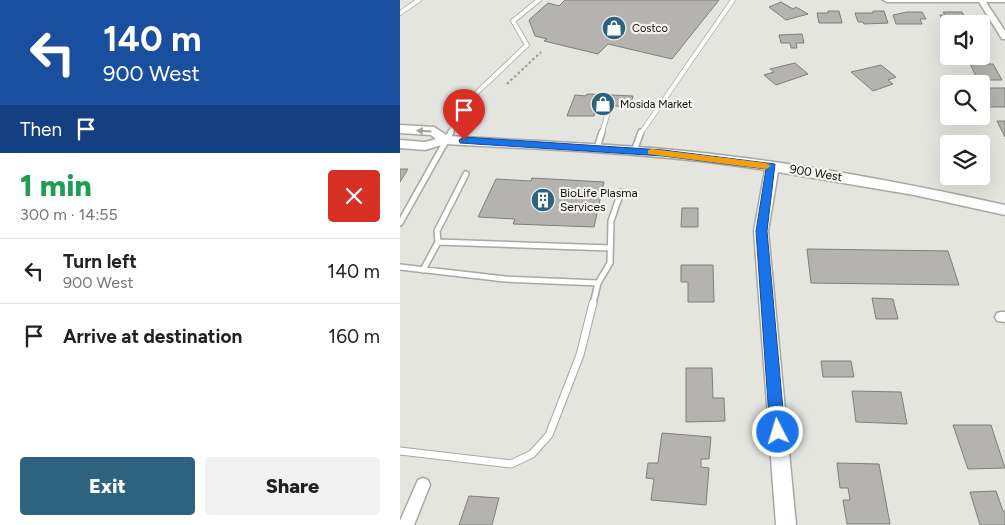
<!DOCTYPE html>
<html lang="en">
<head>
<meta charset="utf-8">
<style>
  body { margin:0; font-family:Figtree,sans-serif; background:#f2f2f2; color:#202124; height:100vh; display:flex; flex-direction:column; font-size:19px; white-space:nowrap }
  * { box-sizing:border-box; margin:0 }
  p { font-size:16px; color:#757577 }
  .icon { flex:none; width:28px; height:28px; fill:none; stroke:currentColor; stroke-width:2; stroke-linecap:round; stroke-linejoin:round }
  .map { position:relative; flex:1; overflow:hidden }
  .sheet { display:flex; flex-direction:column; background:#fff; width:400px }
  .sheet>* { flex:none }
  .top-card { background:#1a4fa0; color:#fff; overflow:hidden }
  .controls { position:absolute; left:540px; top:15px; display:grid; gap:10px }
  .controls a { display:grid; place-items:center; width:50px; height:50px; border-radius:5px; background:#fff; box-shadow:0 5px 20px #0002; font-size:25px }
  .pin { position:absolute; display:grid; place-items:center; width:42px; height:42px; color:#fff; margin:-51px -21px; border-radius:50% 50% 50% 0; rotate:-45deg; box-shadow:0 0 5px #0007 }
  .pin .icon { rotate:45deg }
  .me { position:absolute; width:55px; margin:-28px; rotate:355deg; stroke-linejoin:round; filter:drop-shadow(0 0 4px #0008) }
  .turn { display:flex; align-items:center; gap:18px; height:105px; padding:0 20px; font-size:22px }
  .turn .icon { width:65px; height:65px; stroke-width:2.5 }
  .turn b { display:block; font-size:35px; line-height:42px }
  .then { display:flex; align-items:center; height:48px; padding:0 20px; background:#0003; gap:10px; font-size:19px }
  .round { display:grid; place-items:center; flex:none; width:52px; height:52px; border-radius:5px; background:#f2f2f2 }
  .head { display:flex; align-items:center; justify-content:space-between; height:85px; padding:0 20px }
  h1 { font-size:30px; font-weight:800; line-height:38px; color:#1e9e55 }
  .cta { display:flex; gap:10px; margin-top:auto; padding:10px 20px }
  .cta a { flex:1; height:58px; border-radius:5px; background:#2d637e; color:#fff; font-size:20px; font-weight:800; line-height:58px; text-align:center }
  .cta a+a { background:#f2f2f2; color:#202124 }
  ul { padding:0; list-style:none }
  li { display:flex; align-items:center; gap:15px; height:65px; padding:0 20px; border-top:1px solid #e0e0e0 }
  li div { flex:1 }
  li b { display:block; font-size:19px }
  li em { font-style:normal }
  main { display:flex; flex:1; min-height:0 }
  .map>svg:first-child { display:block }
</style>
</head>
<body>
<main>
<section class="sheet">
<div class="top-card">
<div class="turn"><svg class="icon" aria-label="left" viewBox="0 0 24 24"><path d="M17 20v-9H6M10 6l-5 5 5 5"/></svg><div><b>140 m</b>900 West</div></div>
<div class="then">Then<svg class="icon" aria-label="arrive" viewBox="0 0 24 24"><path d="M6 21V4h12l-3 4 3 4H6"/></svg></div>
</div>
<div class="head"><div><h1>1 min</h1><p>300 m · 14:55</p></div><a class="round" style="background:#d93025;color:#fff"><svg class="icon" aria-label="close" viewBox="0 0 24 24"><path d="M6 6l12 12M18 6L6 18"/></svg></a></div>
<ul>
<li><svg class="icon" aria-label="left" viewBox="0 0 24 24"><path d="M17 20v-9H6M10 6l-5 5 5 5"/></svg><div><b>Turn left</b><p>900 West</p></div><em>140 m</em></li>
<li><svg class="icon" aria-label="arrive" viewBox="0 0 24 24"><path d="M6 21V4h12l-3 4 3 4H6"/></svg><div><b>Arrive at destination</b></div><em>160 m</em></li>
</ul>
<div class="cta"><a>Exit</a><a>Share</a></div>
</section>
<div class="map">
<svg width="605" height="525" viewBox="0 0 605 525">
  <rect width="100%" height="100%" fill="#e5e5e0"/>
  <path fill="#b4b3af" stroke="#7f7e7a" d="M165 0H319L272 59 208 44 198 54 144 41 147 39 135 36 129 20 148 3 159 6Z
    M381 2 393 9 396 7 408 14 386 20 369 7Z
    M428 11H439L442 23H419L417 13H428Z
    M473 11H484L488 23 464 24 463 22H458L455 13H473Z
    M507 12H522L526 19H520L522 24H496L493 15Z
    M543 12H562L569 24H549L547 19H542L540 15H545Z
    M402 34 404 43H396L397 48H391L390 43H381L379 35Z
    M395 63 408 74 376 85 364 75 374 72 370 69Z
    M570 64H593L602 80H588L586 76H576Z
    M481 65 496 77 488 80 493 84 473 91 451 72Z
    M581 88H605V107H586L581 98Z
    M187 94 233 96 231 103H235L234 107 197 105 194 116H167L175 95 186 96Z
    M597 121H605V137Z
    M0 169H8L0 182Z
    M132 178 204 182 194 227 113 224 115 219 78 217 96 179 131 181Z
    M282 208H298V227H281Z
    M407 249 548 251 559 285 411 283Z
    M281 265H313L314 302H288V282H281Z
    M472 298 493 299 498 319H476Z
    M421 361H451L454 377H423Z
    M286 368H312L313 398H324L325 421 286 422Z
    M452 391 501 392 507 424 456 422Z
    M553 425H591L605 468 568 469Z
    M262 433 311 437 309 459H301V467L309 468 306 505 251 500 254 479 246 478 248 463H258Z
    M437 463 479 464 490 524H447L443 500H450L448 488H440Z
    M596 491 603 511H605V525H580L570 492Z
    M69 496 99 498 92 525H59Z"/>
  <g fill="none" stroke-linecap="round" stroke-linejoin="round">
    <g stroke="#a8a7a3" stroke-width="5.5">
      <path id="service-far2" d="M0 13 19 0
        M50 133 68 101 127 45 113 21 139 0
        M202 133 208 112
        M241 133 333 0"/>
    </g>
    <g stroke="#a8a7a3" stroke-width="8">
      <path id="service-far1" d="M197 148 202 132
        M234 151 241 132
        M66 174 37 231 38 242 210 248
        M0 223 51 132
        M0 267 105 279 198 283 210 263 211 221 221 192
        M23 270 38 242
        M193 304 198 283"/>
    </g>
    <g stroke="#a8a7a3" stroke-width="9">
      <path id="service" d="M0 451 111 464 132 454 149 435 180 355 193 303"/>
    </g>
    <g stroke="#a8a7a3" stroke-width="3">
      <path id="minor" d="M483 0H605V2H586L605 31V39H602L579 2H487Z
        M601 312H605V322L597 321 595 317 597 313Z
        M23 478 28 480 30 485 14 525H0V521L18 480Z"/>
    </g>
    <g stroke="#a8a7a3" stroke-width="3">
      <path id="tertiary" d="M0 125 34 127 48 136C142 142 236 144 328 156 421 167 514 185 605 205V215L514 195 378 172 368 231 396 525H376L354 231 365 170C260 153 152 150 45 144L25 150 0 148V140L25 142 36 139 31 135 0 133Z"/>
    </g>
    <path stroke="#989895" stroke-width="2" stroke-dasharray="2.5 2.5" stroke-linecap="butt" d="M107 84 141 52"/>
    <use href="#service-far2" stroke="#fff" stroke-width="4"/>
    <use href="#service-far1" stroke="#fff" stroke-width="5"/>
    <use href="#service" stroke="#fff" stroke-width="7"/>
    <use href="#minor" fill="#fff" fill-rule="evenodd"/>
    <use href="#tertiary" fill="#fff" fill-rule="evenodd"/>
  </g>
  <defs><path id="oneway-solid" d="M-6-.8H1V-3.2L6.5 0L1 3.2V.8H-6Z" transform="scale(1.25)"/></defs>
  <use fill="#9f9f9f" href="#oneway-solid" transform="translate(24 131) rotate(-177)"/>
  <path fill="#1a73e8" stroke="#114b97" d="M64 137 263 150 375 164 367 231 385 432 382 437 378 439 373 437 370 432 356 231 366 169 263 156 60 143 59 140Z"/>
  <path fill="#f59e0b" d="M252 149 366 163 371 166 366 169 248 154V150Z"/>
  <defs>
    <g id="shop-disc" transform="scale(1.25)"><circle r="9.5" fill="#2d637e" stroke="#f3f2ed"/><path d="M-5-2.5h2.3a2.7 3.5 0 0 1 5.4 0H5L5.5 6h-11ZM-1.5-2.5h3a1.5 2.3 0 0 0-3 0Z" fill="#fff"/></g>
    <g id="building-disc" transform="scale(1.25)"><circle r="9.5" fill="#2d637e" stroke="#f3f2ed"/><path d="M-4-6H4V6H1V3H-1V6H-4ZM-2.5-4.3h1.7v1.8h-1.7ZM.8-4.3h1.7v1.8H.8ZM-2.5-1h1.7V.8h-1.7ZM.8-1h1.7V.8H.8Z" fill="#fff"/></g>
  </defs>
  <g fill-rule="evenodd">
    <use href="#shop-disc" x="214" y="28"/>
    <use href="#shop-disc" x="203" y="104"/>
    <use href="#building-disc" x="143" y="200"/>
  </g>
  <g text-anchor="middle" stroke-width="4.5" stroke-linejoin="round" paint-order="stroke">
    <g font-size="11" fill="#10100f" stroke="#f3f2ed" text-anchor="start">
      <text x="232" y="32">Costco</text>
      <text x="220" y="108">Mosida Market</text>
    </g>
    <g font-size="12" fill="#10100f" stroke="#f3f2ed">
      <text transform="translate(416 173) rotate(9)" y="4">900 West</text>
    </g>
    <g font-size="12" fill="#10100f" stroke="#f3f2ed" text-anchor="start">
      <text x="160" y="197">BioLife Plasma<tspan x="160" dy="14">Services</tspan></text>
    </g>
  </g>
</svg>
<div class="controls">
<a><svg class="icon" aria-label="sound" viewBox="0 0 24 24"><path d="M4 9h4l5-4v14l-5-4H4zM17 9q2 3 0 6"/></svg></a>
<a><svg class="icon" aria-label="search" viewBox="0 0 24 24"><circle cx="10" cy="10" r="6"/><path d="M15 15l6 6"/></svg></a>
<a><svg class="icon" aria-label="layers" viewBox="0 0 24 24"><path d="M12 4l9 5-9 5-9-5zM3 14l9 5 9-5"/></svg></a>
</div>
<div class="pin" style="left:64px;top:140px;background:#d93025"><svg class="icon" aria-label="arrive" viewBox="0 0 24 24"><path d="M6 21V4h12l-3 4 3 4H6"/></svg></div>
<svg class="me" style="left:378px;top:432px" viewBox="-20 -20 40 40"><circle r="17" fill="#1a73e8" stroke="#fff" stroke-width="3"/><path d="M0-11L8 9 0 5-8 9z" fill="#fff"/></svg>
</div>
</main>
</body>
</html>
